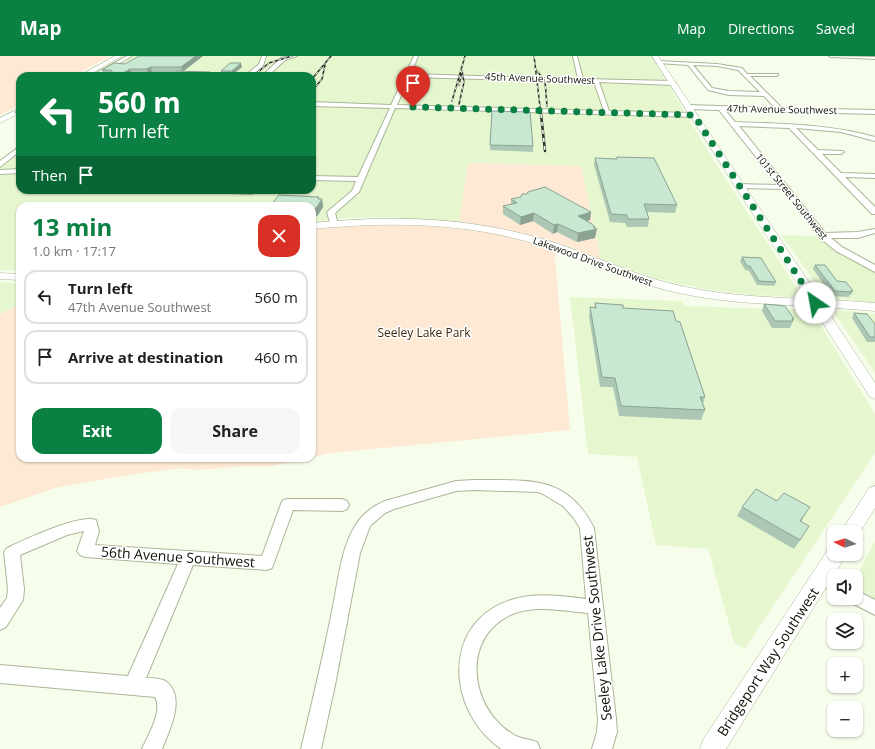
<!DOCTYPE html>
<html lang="en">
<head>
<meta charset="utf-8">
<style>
  body { margin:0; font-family:"Open Sans",sans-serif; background:#f6f6f6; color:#202124; height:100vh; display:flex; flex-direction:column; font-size:15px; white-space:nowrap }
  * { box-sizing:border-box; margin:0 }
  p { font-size:13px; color:#757577 }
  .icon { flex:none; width:22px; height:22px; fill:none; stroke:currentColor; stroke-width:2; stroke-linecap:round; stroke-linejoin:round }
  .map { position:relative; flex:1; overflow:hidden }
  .panel { position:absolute; left:16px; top:146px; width:300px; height:260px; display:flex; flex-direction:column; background:#fff; border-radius:12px; box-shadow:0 1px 3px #0004 }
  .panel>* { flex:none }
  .hud { position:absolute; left:16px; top:16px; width:300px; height:122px; border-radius:12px; box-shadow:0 1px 3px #0004; background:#0b8043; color:#fff; overflow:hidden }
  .needle { width:26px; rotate:275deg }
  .buttons { position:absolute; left:827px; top:469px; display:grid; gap:8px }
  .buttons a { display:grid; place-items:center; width:36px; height:36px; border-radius:8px; background:#fff; box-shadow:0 1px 3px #0004; font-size:20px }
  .pin { position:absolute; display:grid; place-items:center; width:34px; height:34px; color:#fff; margin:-41px -17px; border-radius:50% 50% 50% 0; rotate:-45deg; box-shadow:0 0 4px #0007 }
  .pin .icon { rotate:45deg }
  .me { position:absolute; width:44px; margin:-22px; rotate:327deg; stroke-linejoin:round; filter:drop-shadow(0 0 3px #0008) }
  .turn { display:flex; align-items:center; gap:14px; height:84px; padding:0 16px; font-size:18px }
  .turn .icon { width:52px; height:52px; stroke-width:2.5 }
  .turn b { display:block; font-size:28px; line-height:34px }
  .then { display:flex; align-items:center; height:38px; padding:0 16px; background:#0003; gap:8px; font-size:15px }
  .round { display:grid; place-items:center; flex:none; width:42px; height:42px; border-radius:12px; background:#f6f6f6 }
  .headline { display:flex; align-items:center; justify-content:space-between; height:68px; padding:0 16px }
  h1 { font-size:24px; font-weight:700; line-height:30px; color:#0b8043 }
  .button { display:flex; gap:8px; margin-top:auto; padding:8px 16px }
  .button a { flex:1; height:46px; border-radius:12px; background:#0b8043; color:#fff; font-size:16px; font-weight:700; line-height:46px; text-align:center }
  .button a+a { background:#f6f6f6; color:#202124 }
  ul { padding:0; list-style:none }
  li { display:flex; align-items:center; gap:12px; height:54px; margin:0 8px 6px; padding:0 8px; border:2px solid #e0e0e0; border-radius:12px }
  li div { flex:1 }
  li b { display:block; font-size:15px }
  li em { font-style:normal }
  header { display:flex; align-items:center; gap:24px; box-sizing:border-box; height:56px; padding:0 20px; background:#0b8043; color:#fff }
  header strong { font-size:19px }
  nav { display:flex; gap:22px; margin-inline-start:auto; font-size:14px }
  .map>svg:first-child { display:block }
</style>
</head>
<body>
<header>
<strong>Map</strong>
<nav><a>Map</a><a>Directions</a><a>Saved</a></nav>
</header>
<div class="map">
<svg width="875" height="693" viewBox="0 0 875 693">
  <rect width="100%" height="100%" fill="#f6feeb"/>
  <path fill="#e6f7d0" d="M124 0H651L714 105 798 234 799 237 792 241 752 239 704 233 658 223 612 208 601 204 581 110 468 107 459 166 386 161 343 162 312 167V150H20V215L0 214V106L20 88V134H312V20H87Z
    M781 179 816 180 841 199 875 216V247L832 242 825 240Z
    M0 226 20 227V264L0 275Z
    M570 241 682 245 684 249 687 250 802 254 807 256 815 260 875 358V397L744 594 734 586 708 493 656 489 637 401 588 398Z
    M840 254 875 258V317L835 258V255Z
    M875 485V543L856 531V521Z"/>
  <path fill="#fde9d4" d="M0 0H111L74 20H40L51 19 20 18 27 20H20V49L0 59Z
    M468 107 581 110 601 204C556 184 509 172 459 166Z
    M361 165 476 171 554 190 570 374 331 397 272 410H247L197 414 182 412 121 420 55 432 0 451V258L20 248V402H312V170Z"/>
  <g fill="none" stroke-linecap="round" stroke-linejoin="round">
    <g stroke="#a9b698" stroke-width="2">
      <path id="minor" d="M127 0H132L98 20H91Z
        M262 0H266L263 10 251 20H245L259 8Z
        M289 0H297L285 4 268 20H264V18L281 2Z
        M414 0H418L411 18 578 23 573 0H577L583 23 673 25 676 27 673 29 599 26 609 55 694 57 697 59 694 61 395 52 359 136 335 157 338 168 337 170H331L327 156 352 135 356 125 312 124V120L358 121 390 52 312 50V46L391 49ZM409 21 594 26 604 55 397 49Z
        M829 0 875 1V3L831 1Z
        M659 5 717 8 742 12 747 18H778V19L776 20H750L782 52 875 54V58L725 54 735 66C783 68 829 68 875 81V85L841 76 796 72 818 94 843 95 844 96 841 98H822L841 117 875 118V122L845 121 875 151V158H872L789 72 739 70 825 177 858 176 875 173V177L858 182H831L842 191 875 209V216L836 195 820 182 782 133 737 132 736 130 740 128 778 129 719 54 688 53 685 51 688 49 775 52 764 40 729 39 708 34 688 9 657 7ZM693 9 717 10 738 14 760 36 729 35 712 32Z
        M20 90V95L0 111V105Z
        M20 113V117L0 118V114Z
        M203 134H263L251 138 207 136Z
        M474 424C527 425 566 417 594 472L616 663 617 676 612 693H592L597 676 598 663 588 557C565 555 537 549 515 557 460 578 468 652 514 679 520 683 530 683 537 686L540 693H501C489 684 479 674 472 661 447 617 458 561 511 544 535 536 561 540 586 543L580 472 573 461 563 450 543 438 538 436 474 434 456 435 394 453 385 457 370 470 360 497 335 629 321 693H301C312 647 323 601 332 555 338 528 340 495 355 470 362 458 373 450 385 445L456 425Z
        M288 443H342L347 445 349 449 347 453 342 455 293 454 272 512 267 514 193 509 146 622C152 622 162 622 167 626 186 643 169 675 162 693H142C148 679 163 656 155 641L0 627V609L128 620 178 508 85 501 80 499 77 495 84 475 67 479 20 499 24 533 23 544 6 571 0 574V552L7 542 8 533 4 496 7 492C25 484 78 458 96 464L99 475 95 489 262 500 281 448 283 444Z
        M822 514 834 520V535L816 526 814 521 816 516Z
        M856 534 875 544V559L850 546 848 542H856Z"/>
    </g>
    <g stroke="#a9b698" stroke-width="1">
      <path id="major" d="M115 0H122L87 20H79Z
        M652 0H658L820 243 875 247V255L825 251 875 327V343L870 341 812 250C761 248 711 246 662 233 629 224 598 209 565 198 543 189 519 183 496 178 435 166 373 167 312 173V167C373 161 435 160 496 172 523 177 549 184 575 194 606 205 636 219 669 227 714 239 761 241 807 243Z
        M20 52V57L0 67V62Z
        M0 217 20 218V224L0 223Z
        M875 430V452L857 481 856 476H841L869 432Z
        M834 491V498H846L843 504 726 693H700L703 684 829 492Z"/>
    </g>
    <use href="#minor" fill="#fff" fill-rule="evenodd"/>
    <use href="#major" fill="#fff" fill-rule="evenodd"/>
    <g stroke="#2b3024" stroke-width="1.5">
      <path id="rail-far1" d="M534 0 541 59
        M537 15 545 25 547 50
        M253 20 269 7 292 0
        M312 23 331 0
        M459 29 462 15 464 26 459 48
        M312 35 322 23 325 9
        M452 45 465 0"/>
    </g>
    <g stroke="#2b3024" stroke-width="2.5">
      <path id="rail" d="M541 58 545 95"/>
    </g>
    <use href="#rail-far1" stroke="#fff" stroke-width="1" stroke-dasharray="3" stroke-linecap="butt"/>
    <use href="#rail" stroke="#fff" stroke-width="1.5" stroke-dasharray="4" stroke-linecap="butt"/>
  </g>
  <path fill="#acc8b5" d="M139 0H203L184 15 175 16H152L148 18H132L128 20H113L112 19H103L102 14 125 8Z
    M242 11 232 19H222L221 15Z
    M20 54V65L19 63H18L15 56Z
    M492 55 533 90V96L490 94Z
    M617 101 677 149 675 157 647 156 649 163 648 171H627L625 167 610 166 594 109 595 102 616 103Z
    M319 141V143H322L323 151 318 159 315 161H312V150Z
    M511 143 591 156 590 164 587 165 595 172V182L577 186 557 176 553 178 533 165 520 169 503 158V150L511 148Z
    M742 201 776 226 774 230 757 229 749 215 745 214 740 205Z
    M815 209 837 225 853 235 851 239H849V241L832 240 813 213Z
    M595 247 623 252 676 265 705 341 703 348 705 354 701 364 619 360 613 331H600L589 260 590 251 594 252Z
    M764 248 794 263 790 272H772L762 255Z
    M854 257 875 268V286H867L852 262Z
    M742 451 804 460 801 465 803 480 794 493 737 460Z"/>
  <path fill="#8ca293" d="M196 0H203L182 16 181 11Z
    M241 7 242 11 232 19V15Z
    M151 11 152 16 148 18 147 13Z
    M130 13 132 18 128 20H118Z
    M210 16 211 20H204Z
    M319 141 320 147 322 143 323 151 318 159 315 161 314 153Z
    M591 156 590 164 577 168 578 160Z
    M534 157 533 165 520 169 521 161Z
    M558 168 557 176 553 178 554 169Z
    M595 171 594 174 597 173 595 182 577 186 578 177Z
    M810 451 804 460 795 475 800 465Z"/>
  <path fill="#c8e8d2" stroke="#8ca293" d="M139 0H196L181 11H151L147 13H130L118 20H115L111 14H102L114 7 125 8Z
    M230 7H241L232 15H221Z
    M176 15 210 16 204 20H173Z
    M20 54V56H15Z
    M492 55 530 56 533 90 490 89Z
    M617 101 654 102 677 149 644 148 649 163H628L627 159 611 158 595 102 617 103Z
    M545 131 591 156 578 160 592 168 595 171H593L597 173 578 177 558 168 554 169 534 157 521 161 503 150 517 147 511 143 521 141 522 138H527L528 136Z
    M279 139 319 141 318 143H322L317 151 314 153H312V150H270Z
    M742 201 761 202 776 226 759 225 750 210H747Z
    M815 209H825L837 225 846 226 853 235H850L851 236 835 235Z
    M595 247 623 249V252L673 255 676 265 680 266 705 341H700L705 354 621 350 615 322 602 321 590 251 596 252Z
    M764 248 785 250 794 263H792L793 265H775Z
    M854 257 867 258 875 268V281H870Z
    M756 433 777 445 784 437 810 451 800 465 809 470 800 484 742 451Z"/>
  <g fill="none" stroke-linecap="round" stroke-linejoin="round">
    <path stroke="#0b8043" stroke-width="7" stroke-dasharray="0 12.6" d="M413 51 694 59 815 247"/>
  </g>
  <g text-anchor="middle" stroke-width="3" stroke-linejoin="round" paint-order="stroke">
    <g font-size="10" fill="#0e1207" stroke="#fff">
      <text transform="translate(540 22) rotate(2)" y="4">45th Avenue Southwest</text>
      <text transform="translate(782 53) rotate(1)" y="4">47th Avenue Southwest</text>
      <text transform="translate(792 140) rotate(51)" y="4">101st Street Southwest</text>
      <text transform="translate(593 205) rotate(20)" y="4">Lakewood Drive Southwest</text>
    </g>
    <g font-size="12" fill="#402809" stroke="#fff">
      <text x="424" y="281">Seeley Lake Park</text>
    </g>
    <g font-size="14" fill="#0e1207" stroke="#fff">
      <text transform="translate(178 501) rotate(4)" y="5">56th Avenue Southwest</text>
      <text transform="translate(597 572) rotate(-96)" y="5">Seeley Lake Drive Southwest</text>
      <text transform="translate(768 606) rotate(-57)" y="5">Bridgeport Way Southwest</text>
    </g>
  </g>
</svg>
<div class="buttons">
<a><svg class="needle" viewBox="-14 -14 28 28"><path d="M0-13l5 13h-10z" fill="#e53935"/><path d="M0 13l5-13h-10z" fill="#757577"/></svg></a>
<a><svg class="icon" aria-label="sound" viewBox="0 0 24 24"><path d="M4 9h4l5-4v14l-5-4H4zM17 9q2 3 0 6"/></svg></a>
<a><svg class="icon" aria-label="layers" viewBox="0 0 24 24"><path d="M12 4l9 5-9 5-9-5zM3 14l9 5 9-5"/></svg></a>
<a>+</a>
<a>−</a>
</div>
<div class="pin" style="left:413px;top:51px;background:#d93025"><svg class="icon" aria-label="arrive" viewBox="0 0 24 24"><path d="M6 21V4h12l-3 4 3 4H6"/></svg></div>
<svg class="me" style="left:815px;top:247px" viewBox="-20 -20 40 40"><circle r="19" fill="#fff"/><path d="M0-13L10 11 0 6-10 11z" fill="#0b8043"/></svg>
<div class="hud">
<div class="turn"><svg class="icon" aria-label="left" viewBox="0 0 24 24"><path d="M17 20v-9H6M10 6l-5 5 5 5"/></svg><div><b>560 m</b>Turn left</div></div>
<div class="then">Then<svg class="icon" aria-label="arrive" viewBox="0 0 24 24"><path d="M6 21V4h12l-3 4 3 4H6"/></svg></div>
</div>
<section class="panel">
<div class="headline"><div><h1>13 min</h1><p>1.0 km · 17:17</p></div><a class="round" style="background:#d93025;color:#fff"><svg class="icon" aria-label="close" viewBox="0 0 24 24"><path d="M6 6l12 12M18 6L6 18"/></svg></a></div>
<ul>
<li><svg class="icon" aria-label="left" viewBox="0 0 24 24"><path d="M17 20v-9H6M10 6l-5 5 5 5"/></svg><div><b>Turn left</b><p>47th Avenue Southwest</p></div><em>560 m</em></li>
<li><svg class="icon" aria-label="arrive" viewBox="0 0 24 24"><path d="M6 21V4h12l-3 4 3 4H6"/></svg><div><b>Arrive at destination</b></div><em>460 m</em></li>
</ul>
<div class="button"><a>Exit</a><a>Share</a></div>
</section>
</div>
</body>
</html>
